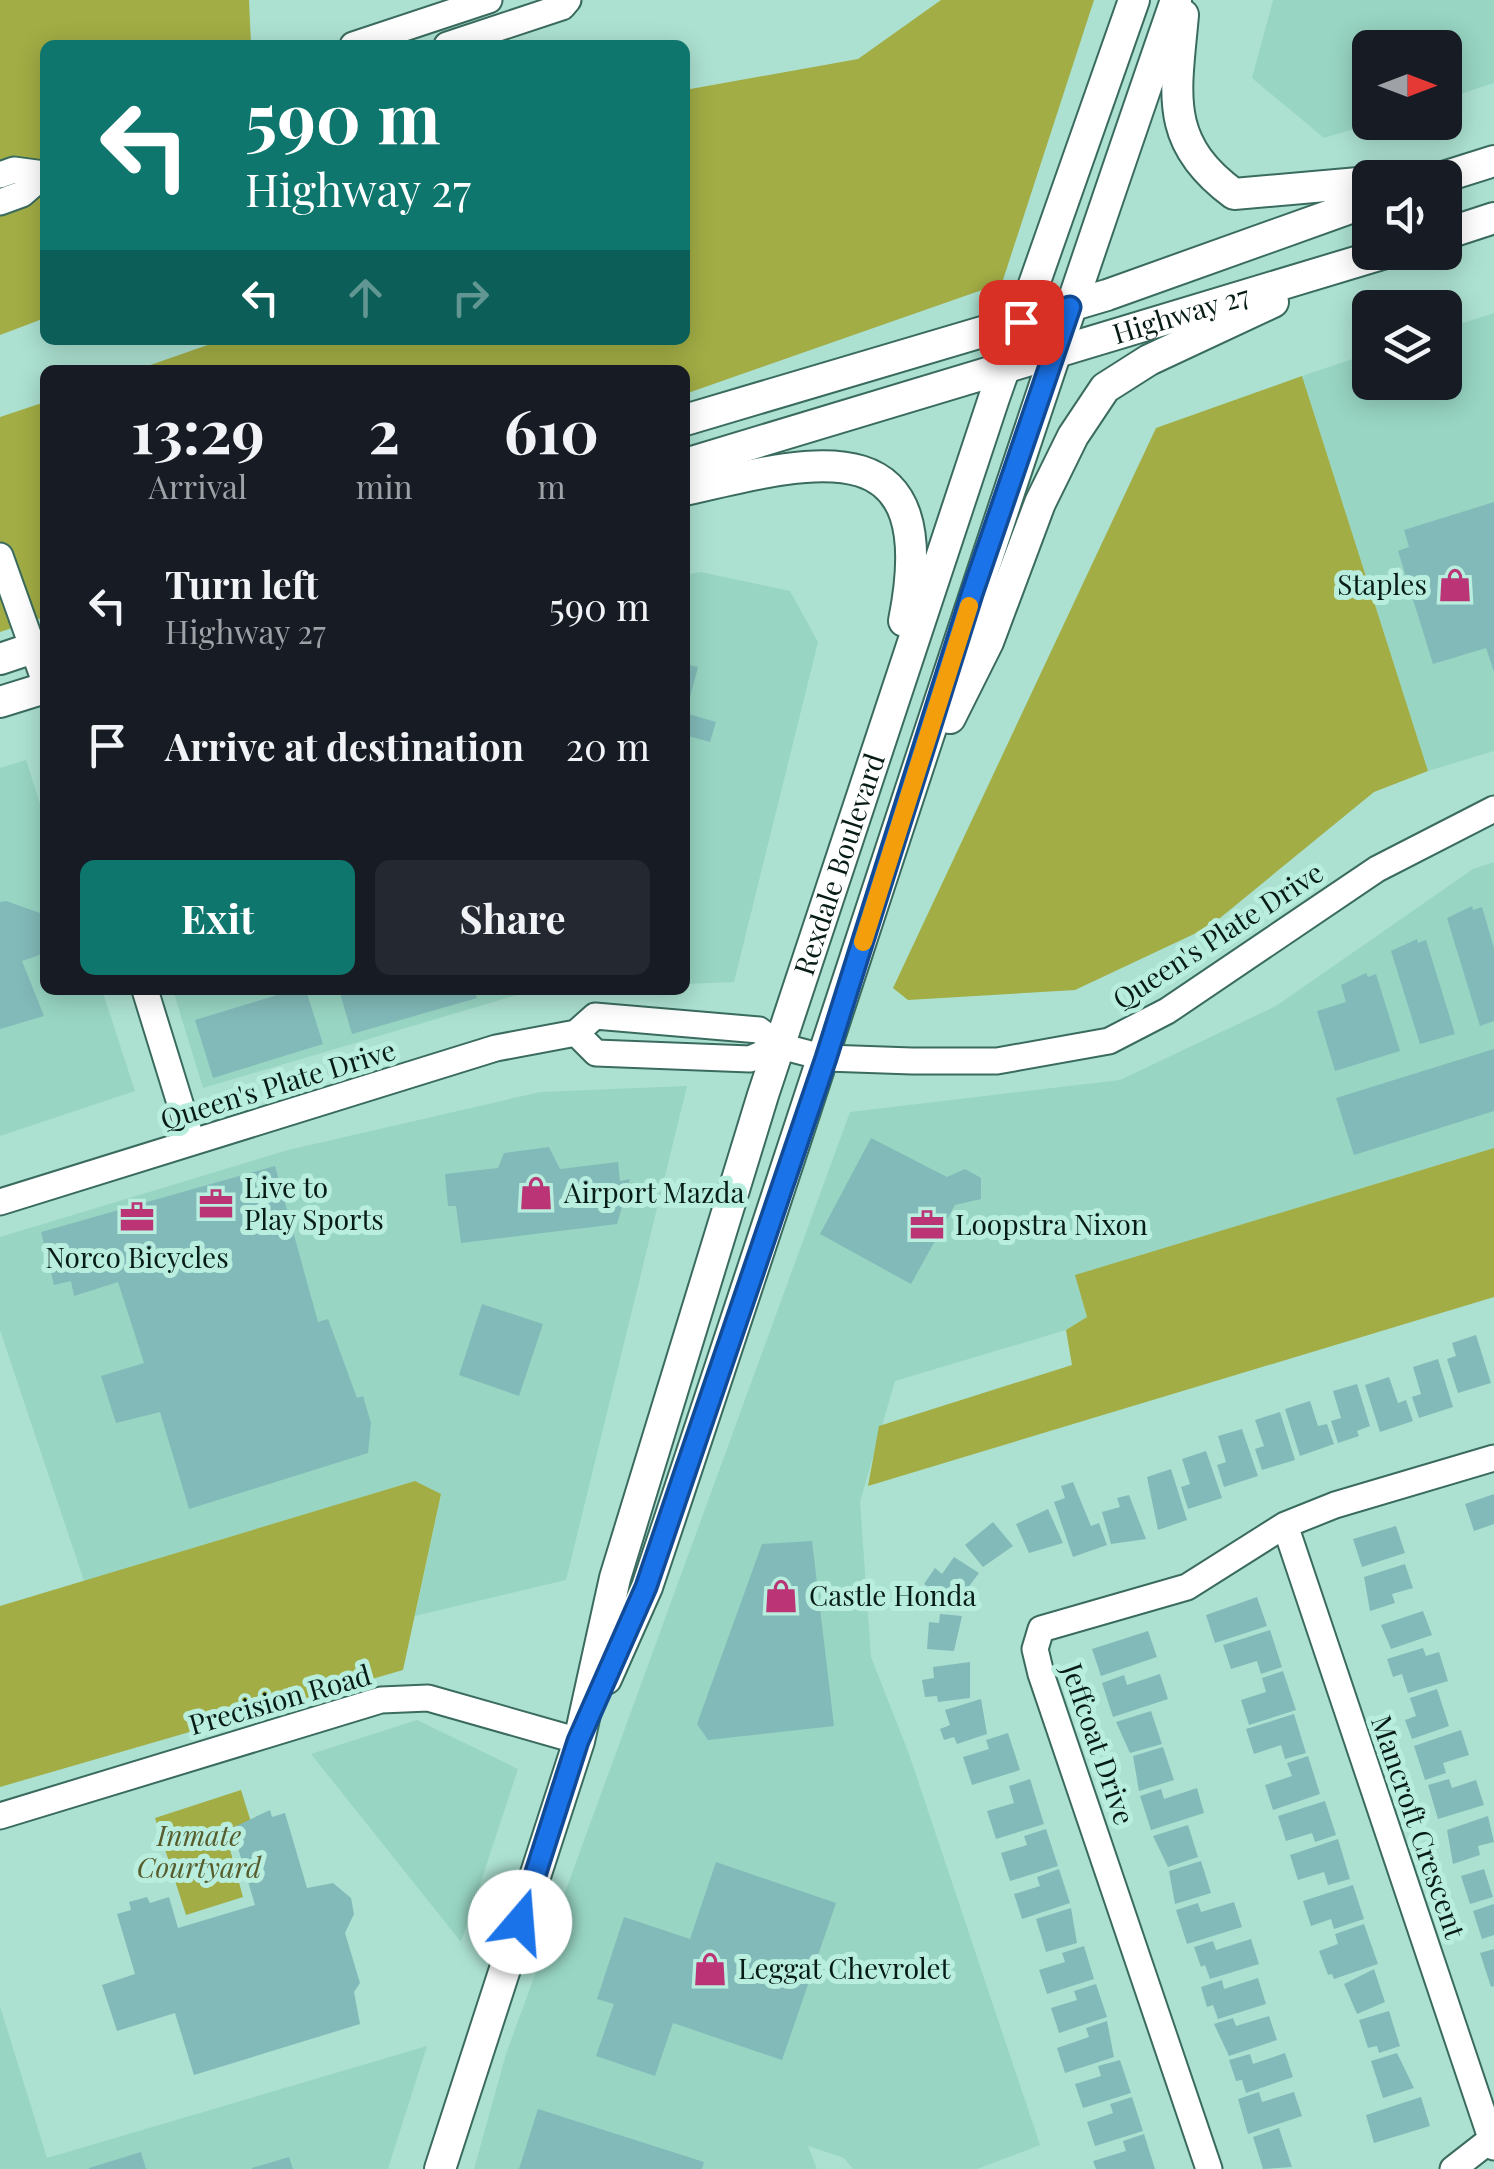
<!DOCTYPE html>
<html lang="en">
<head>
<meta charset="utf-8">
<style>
  body { margin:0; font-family:"Playfair Display",serif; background:#242831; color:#f1f3f6; height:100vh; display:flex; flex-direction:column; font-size:38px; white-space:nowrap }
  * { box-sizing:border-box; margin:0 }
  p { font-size:32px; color:#9ea1a6 }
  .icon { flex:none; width:55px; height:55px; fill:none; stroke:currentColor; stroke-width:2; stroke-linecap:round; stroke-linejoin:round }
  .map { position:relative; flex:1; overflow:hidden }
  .drawer { position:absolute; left:40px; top:365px; width:650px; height:630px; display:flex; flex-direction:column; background:#171b24; border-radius:15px; box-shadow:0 5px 25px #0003 }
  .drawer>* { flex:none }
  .guide { position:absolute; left:40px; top:40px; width:650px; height:305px; border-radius:15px; box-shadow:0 5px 25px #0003; background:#0f766e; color:#fff; overflow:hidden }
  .needle { width:65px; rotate:90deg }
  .fabs { position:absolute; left:1352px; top:30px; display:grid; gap:20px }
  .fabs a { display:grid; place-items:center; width:110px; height:110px; border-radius:15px; background:#171b24; box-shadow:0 5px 25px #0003; font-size:50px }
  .pin { position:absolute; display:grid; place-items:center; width:85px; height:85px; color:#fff; margin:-42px; border-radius:20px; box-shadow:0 5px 15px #0006 }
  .me { position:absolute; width:110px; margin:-55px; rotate:18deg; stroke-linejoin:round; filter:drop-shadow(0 0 8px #0008) }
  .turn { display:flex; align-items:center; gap:35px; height:210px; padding:0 40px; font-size:45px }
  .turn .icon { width:130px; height:130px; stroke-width:2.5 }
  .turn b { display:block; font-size:70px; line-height:85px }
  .lanes { display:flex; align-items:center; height:95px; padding:0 40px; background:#0003; justify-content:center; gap:50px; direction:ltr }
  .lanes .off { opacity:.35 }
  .eta { display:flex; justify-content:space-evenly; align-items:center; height:170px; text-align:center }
  .eta b { font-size:60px; font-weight:700; line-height:70px }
  .cta { display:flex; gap:20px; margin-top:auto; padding:20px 40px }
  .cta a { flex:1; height:115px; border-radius:15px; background:#0f766e; color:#fff; font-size:40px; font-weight:700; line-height:115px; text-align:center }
  .cta a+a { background:#242831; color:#f1f3f6 }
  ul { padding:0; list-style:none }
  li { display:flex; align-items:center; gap:30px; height:140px; padding:0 40px }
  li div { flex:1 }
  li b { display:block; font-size:38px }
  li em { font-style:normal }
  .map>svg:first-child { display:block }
</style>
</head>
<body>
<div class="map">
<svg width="1494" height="2169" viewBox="0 0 1494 2169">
  <rect width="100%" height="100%" fill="#ace1d1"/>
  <path fill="#98d5c3" d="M1273 0H1494V83L1445 99V48H1370L1373 123 1324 138 1252 78Z
    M1494 313V751L1428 771 1302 376 1370 353V382H1445V329Z
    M701 572 790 591 818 642 734 982 685 984V575Z
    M26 760 45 819V990H102L135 1091 0 1136V768Z
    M1494 862V1148L1076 1275 1087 1317 1066 1330 895 1381 860 1502 871 1657 909 1754 1040 2145 977 2169H853L844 2158 808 2146 817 2169H474L506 2054 850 1112 1120 1080 1276 1006 1473 869Z
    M173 990H534L203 1088Z
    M687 1086 566 1580 415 1616 441 1495 415 1481 84 1581 0 1330V1237L288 1150 540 1092Z
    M417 1720 518 1769 461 1942 311 1754Z
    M0 2006 47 2158 427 2046 388 2169H0Z"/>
  <path fill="#a2ad45" d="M0 0H249L251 45H45V318L0 335Z
    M941 0H1094L1002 283 685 394V370H136L222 340H685V90L858 59Z
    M1302 376 1428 771 1374 792 1209 927 1075 990 908 1000 893 988 1156 428Z
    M45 402V617L0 632V417Z
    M1494 1148V1297L868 1486 879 1426 1072 1365 1066 1330 1087 1317 1075 1275Z
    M415 1481 441 1494 403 1670 0 1787V1606Z
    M241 1790 251 1822 225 1831 243 1897 186 1915 155 1818Z"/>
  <path fill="#82bab9" d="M1494 502V672L1486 648 1433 664 1398 551 1409 547 1404 530Z
    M685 664 698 667 686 712H685Z
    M685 713 716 722 710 742 685 735Z
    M6 901 40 913 45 926V953L22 961 44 1016 0 1029V902Z
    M1472 906 1473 910 1482 907 1494 948V1021L1480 1026 1447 918Z
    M1417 939 1418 943 1426 940 1455 1034 1420 1044 1391 951Z
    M1366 973 1368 977 1376 974 1400 1051 1335 1071 1317 1011 1346 1002 1341 985Z
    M294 990H306L323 1044 213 1078 195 1020Z
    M339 990H474L477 998 352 1034Z
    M1494 1049V1111L1354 1155 1336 1098Z
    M871 1138 947 1177 965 1169 981 1178V1199L955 1205 911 1284 820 1234Z
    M549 1147 560 1169 618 1162 620 1181 630 1179 617 1224 461 1243 456 1206H448L445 1174 498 1168 504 1153Z
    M275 1166 318 1322 328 1319 357 1398 363 1396 371 1423 368 1453 189 1509 160 1412 116 1423 101 1376 144 1363 118 1282 74 1296 71 1281 54 1285 41 1232Z
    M482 1304 543 1324 519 1396 459 1375Z
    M1476 1335 1491 1383 1458 1393 1447 1359 1456 1356 1452 1343Z
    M1438 1359 1453 1407 1419 1418 1412 1397 1421 1394 1413 1367Z
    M1389 1377 1398 1403 1406 1400 1413 1421 1380 1432 1365 1385Z
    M1357 1384 1370 1426 1357 1431 1359 1436 1338 1443 1331 1421 1341 1418 1333 1391Z
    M1310 1401 1318 1426 1327 1424 1334 1444 1300 1456 1285 1409Z
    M1280 1412 1295 1460 1262 1470 1255 1449 1264 1446 1255 1420Z
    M1242 1429 1258 1476 1224 1487 1217 1465 1226 1462 1218 1436Z
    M1206 1451 1222 1498 1188 1509 1181 1487 1190 1484 1182 1459Z
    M1171 1469 1187 1520 1158 1530 1147 1477Z
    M1073 1482 1091 1526 1099 1523 1107 1545 1073 1557 1054 1502 1065 1498 1061 1486Z
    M1494 1494V1524L1474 1531 1465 1504Z
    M1129 1495 1146 1539 1111 1544 1102 1512 1120 1507 1117 1498Z
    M1048 1509 1063 1543 1029 1553 1016 1524Z
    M993 1522 1013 1546 983 1567 965 1545Z
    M1396 1526 1405 1553 1362 1567 1353 1539Z
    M812 1541 834 1726 708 1740 697 1724 762 1544Z
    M954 1557 979 1573 955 1605 924 1584 935 1568 942 1574Z
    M1405 1564 1413 1588 1392 1594 1395 1603 1370 1611 1364 1577Z
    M1257 1597 1267 1626 1215 1643 1206 1615Z
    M1423 1611 1432 1635 1391 1649 1381 1625Z
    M940 1614 962 1616 954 1651 927 1649 929 1622 939 1623Z
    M1270 1630 1282 1667 1261 1674 1257 1661 1231 1669 1223 1645Z
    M1148 1631 1157 1657 1101 1676 1092 1649Z
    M1423 1648 1426 1656 1439 1652 1448 1681 1408 1693 1402 1674 1393 1677 1387 1659Z
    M970 1662V1698L938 1702 937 1696 925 1697 922 1680 934 1678 933 1667Z
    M1283 1671 1296 1710 1249 1725 1241 1700 1266 1692 1262 1678Z
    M1160 1674 1168 1699 1113 1717 1102 1683 1124 1675 1127 1685Z
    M1437 1689 1449 1726 1412 1739 1405 1720 1416 1716 1410 1698Z
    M981 1699 987 1734 957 1744 954 1737 944 1740 940 1729 950 1725 945 1710Z
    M1151 1711 1162 1744 1130 1753 1116 1722Z
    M1294 1714 1306 1753 1285 1759 1281 1745 1254 1754 1246 1729Z
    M1461 1730 1469 1755 1443 1763 1446 1773 1425 1780 1414 1746Z
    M1008 1733 1020 1770 972 1785 963 1757 989 1749 986 1740Z
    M1163 1747 1174 1780 1139 1791 1133 1756Z
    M1308 1756 1320 1794 1273 1810 1265 1785 1292 1776 1287 1763Z
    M1030 1779 1044 1824 996 1839 987 1811 1014 1803 1009 1786Z
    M1449 1779 1452 1788 1476 1780 1484 1805 1438 1819 1428 1785Z
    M1197 1788 1204 1813 1151 1830 1140 1796 1161 1789 1164 1799Z
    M1325 1801 1336 1835 1315 1842 1312 1833 1286 1841 1278 1816Z
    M270 1810 272 1817 285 1813 307 1888 333 1883 351 1898 354 1914 345 1933 360 1983 354 1992 360 2024 194 2075 175 2013 117 2031 102 1985 135 1974 117 1914 131 1910 129 1902 147 1897 150 1903 169 1897 178 1928 255 1905 232 1828Z
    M1488 1816 1494 1842 1478 1846 1480 1855 1453 1864 1447 1830Z
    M1188 1825 1198 1857 1168 1867 1153 1836Z
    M1046 1829 1058 1866 1010 1881 1001 1853 1027 1845 1024 1836Z
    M1338 1839 1350 1879 1328 1885 1324 1872 1298 1880 1290 1855Z
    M1201 1861 1211 1893 1175 1904 1169 1871Z
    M716 1862 836 1903 782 2060 673 2023 655 2076 596 2056 614 2004 597 1999 624 1917 690 1939Z
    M1059 1869 1070 1903 1022 1919 1014 1894 1040 1886 1037 1877Z
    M1484 1869 1493 1897 1470 1904 1461 1876Z
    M1353 1885 1364 1919 1334 1929 1331 1919 1311 1926 1303 1901Z
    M1234 1902 1242 1927 1187 1944 1176 1910 1198 1903 1201 1912Z
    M1494 1904V1935L1482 1939 1473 1911Z
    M1071 1908 1077 1943 1046 1952 1036 1919Z
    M1364 1924 1378 1964 1334 1979 1332 1974 1328 1975 1319 1951 1338 1944 1335 1934Z
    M1251 1939 1259 1964 1210 1979 1205 1965 1201 1967 1194 1947 1213 1941 1216 1950Z
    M1084 1946 1094 1979 1047 1994 1039 1970 1065 1962 1062 1953Z
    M1494 1949V1986L1491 1987 1480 1953Z
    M1374 1969 1385 2002 1357 2014 1344 1984Z
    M1258 1978 1266 2004 1218 2019 1213 2005 1207 2007 1201 1987 1222 1980 1224 1989Z
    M1096 1984 1107 2017 1059 2033 1051 2008 1077 2000 1074 1991Z
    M1389 2011 1400 2046 1379 2053 1377 2046 1368 2048 1359 2020Z
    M1269 2016 1277 2040 1229 2056 1214 2024 1233 2018 1236 2026Z
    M1107 2021 1114 2057 1065 2073 1057 2048 1089 2037 1086 2028Z
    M1285 2053 1293 2077 1246 2093 1242 2080 1236 2081 1229 2060 1250 2054 1253 2064Z
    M1397 2053 1414 2088 1383 2098 1371 2061Z
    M1120 2060 1131 2093 1083 2108 1075 2084 1101 2076 1098 2066Z
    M1259 2092 1262 2102 1294 2092 1302 2116 1248 2134 1238 2099Z
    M1132 2097 1143 2131 1095 2146 1087 2122 1113 2113 1110 2104Z
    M1421 2097 1430 2126 1374 2143 1366 2115Z
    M538 2109 704 2162 702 2169H519Z
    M1279 2128 1292 2167 1263 2169 1253 2137Z
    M1144 2134 1155 2169H1096L1093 2161 1126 2151 1123 2141Z
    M141 2152 146 2169H89V2168Z
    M289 2157 293 2169H252V2168Z"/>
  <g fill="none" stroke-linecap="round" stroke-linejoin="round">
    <g stroke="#3a6b5e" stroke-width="29">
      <path id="minor" d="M353 45 489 0
        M447 45 562 7 568 0
        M0 175 14 170 44 174
        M0 202 22 194 45 174
        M0 556 45 682
        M145 990 192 1142
        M576 1033 596 1053 750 1059 780 1046
        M0 1202 496 1048 576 1033 595 1016 759 1030 780 1046 826 1058 912 1061H997L1109 1041 1167 1011 1377 869 1494 809
        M1285 1525 1494 2147
        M0 1816 381 1700 428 1698 579 1741
        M1209 2169 1041 1674 1035 1649 1041 1629 1187 1587 1285 1525 1335 1505 1494 1458
        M1453 2169 1494 2137"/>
    </g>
    <g stroke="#3a6b5e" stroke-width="34">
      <g id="major">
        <path d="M1183 15C1176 94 1163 142 1234 194L1370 182"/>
        <path d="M1440 178 1494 161"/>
        <path d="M1445 234 1494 218"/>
        <path d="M685 420 1107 295 1370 201"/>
        <path id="s1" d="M685 464 1389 252"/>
        <path d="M685 490C816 459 943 425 904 621"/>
        <path d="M0 659 45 644"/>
        <path d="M0 702 45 688"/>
        <path d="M950 718 988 642 1040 503 1073 436 1105 388 1149 360 1273 302"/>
        <path d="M606 1679 647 1587C825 1058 993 527 1176 0"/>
        <path id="s2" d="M440 2169 579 1741 615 1578 763 1095 994 398 1134 0"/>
      </g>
    </g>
    <use href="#minor" stroke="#fff" stroke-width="25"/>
    <use href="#major" stroke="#fff" stroke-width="30"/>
  </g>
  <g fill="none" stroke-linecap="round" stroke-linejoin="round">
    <g stroke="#114b97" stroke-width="25">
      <path id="route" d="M520 1922 578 1741 646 1587 826 1058 972 594 1070 307 1021 322"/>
    </g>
    <use href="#route" stroke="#1a73e8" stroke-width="18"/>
    <path stroke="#f59e0b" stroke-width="18" d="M863 942 969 606"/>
  </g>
  <defs>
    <g id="shop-bare" transform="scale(2.7)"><path d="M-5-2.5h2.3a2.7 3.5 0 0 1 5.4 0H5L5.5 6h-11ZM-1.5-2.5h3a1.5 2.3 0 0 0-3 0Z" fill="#ba3476" stroke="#b9eede" stroke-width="2.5" paint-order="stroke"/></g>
    <g id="office-bare" transform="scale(2.7)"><path d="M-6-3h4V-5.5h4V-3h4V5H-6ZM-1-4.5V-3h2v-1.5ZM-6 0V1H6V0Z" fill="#ba3476" stroke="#b9eede" stroke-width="2.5" paint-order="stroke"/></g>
  </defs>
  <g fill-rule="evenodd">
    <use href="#shop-bare" x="1455" y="585"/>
    <use href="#shop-bare" x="536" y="1193"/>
    <use href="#office-bare" x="216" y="1204"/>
    <use href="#office-bare" x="137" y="1217"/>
    <use href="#office-bare" x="927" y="1225"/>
    <use href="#shop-bare" x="781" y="1596"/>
    <use href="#shop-bare" x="710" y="1969"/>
  </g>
  <g text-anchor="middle" stroke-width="10" stroke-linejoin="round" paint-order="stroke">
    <g font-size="28" fill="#071c17" stroke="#b9eede">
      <text dy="10" stroke="none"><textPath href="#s1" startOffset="518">Highway 27</textPath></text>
      <text dy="10" stroke="none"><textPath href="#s2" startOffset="1365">Rexdale Boulevard</textPath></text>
      <text transform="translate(1218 936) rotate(-33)" y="10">Queen's Plate Drive</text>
      <text transform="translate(278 1085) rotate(-17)" y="10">Queen's Plate Drive</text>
      <text transform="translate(280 1700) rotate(-16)" y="10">Precision Road</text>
      <text transform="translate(1098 1744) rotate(71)" y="10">Jeffcoat Drive</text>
      <text transform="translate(1418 1827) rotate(71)" y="10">Mancroft Crescent</text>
    </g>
    <g font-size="28" fill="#071c17" stroke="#b9eede" text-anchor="start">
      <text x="1427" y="595" text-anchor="end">Staples</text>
      <text x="244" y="1198">Live to<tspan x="244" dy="32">Play Sports</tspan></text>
      <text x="564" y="1203">Airport Mazda</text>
      <text x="955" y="1235">Loopstra Nixon</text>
      <text x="137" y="1268" text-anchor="middle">Norco Bicycles</text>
      <text x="809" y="1606">Castle Honda</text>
      <text x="738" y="1979">Leggat Chevrolet</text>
    </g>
    <g font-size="28" font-style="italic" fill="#565c2c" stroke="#b9eede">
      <text x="199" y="1846">Inmate<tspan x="199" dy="32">Courtyard</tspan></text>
    </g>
  </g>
</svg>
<div class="fabs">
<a><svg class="needle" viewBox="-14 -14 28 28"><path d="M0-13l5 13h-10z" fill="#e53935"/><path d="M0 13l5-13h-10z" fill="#9ea1a6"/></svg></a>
<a><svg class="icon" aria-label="sound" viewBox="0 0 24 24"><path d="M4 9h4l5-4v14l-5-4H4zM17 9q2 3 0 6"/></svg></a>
<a><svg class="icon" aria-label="layers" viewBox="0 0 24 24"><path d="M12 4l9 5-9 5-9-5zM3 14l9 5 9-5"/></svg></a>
</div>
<div class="pin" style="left:1021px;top:322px;background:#d93025"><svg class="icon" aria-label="arrive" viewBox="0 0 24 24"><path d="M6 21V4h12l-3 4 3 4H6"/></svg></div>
<svg class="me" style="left:520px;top:1922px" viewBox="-20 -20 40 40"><circle r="19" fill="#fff"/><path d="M0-13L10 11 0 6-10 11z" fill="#1a73e8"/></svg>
<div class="guide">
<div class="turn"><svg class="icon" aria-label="left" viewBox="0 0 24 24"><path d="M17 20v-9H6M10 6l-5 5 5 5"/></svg><div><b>590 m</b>Highway 27</div></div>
<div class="lanes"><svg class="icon" aria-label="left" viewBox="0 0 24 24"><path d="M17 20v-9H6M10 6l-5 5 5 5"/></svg><svg class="icon off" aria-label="ahead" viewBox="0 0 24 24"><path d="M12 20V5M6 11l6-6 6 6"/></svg><svg class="icon off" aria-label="right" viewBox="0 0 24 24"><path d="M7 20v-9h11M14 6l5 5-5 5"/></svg></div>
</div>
<section class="drawer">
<div class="eta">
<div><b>13:29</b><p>Arrival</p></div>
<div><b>2</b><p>min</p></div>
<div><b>610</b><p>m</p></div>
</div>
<ul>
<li><svg class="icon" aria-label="left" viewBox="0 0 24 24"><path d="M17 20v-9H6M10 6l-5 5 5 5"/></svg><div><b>Turn left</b><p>Highway 27</p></div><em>590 m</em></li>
<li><svg class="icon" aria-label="arrive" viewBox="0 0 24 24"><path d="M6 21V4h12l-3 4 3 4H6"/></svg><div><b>Arrive at destination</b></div><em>20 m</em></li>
</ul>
<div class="cta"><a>Exit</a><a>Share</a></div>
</section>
</div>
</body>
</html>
